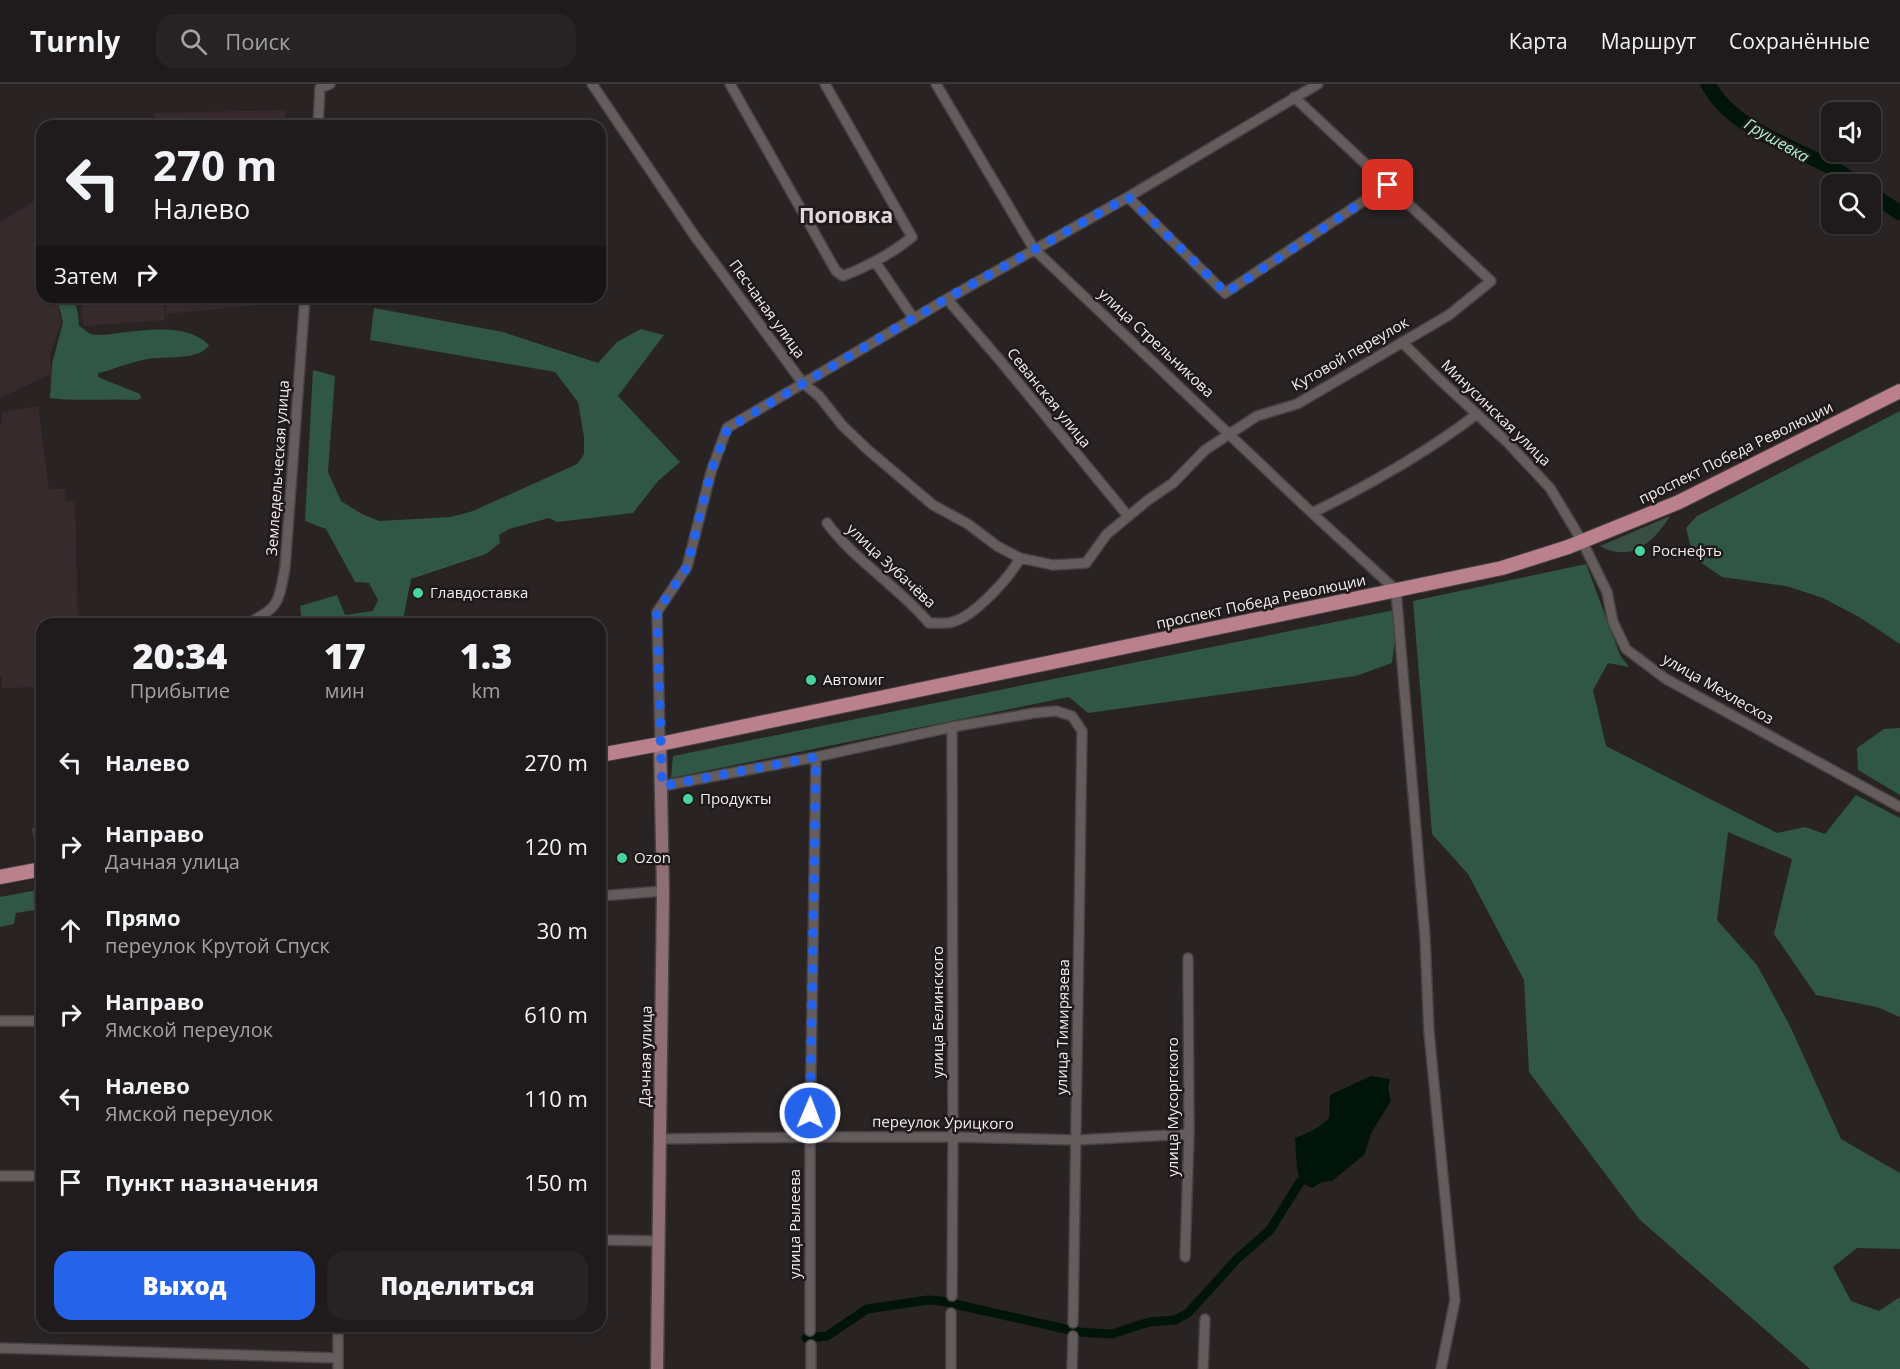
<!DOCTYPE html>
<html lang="ru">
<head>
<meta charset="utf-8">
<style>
  body { margin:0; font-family:"Open Sans",sans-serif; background:#272324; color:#f1f3f6; height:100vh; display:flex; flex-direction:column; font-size:22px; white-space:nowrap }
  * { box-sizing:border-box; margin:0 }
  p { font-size:20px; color:#a1a1a3 }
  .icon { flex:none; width:33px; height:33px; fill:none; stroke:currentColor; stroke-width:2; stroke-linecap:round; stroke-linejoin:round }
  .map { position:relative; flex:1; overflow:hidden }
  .sheet { position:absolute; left:36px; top:534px; width:570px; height:714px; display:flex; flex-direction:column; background:#1f1a1b; border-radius:18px; box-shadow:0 2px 4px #0004,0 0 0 2px #3c383a }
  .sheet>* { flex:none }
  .banner { position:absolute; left:36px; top:36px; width:570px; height:183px; border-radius:18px; box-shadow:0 2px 4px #0004,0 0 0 2px #3c383a; background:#1f1a1b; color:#f1f3f6; overflow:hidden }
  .controls { position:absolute; left:1821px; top:18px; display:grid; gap:12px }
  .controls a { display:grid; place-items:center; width:60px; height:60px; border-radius:12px; background:#1f1a1b; box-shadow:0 2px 4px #0004,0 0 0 2px #3c383a; font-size:30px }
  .pin { position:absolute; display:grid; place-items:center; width:51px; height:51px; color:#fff; margin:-26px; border-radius:12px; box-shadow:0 3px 9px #0006 }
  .me { position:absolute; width:66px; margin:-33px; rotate:1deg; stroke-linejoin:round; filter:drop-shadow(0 0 4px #0008) }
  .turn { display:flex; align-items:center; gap:21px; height:126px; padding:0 18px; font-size:27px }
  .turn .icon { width:78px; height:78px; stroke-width:2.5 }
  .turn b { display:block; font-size:42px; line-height:51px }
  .then { display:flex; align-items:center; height:57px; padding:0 18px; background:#0003; gap:12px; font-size:22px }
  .eta { display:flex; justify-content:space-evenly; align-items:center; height:102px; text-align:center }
  .eta b { font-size:36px; font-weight:800; line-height:42px }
  .primary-button { display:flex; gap:12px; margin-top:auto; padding:12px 18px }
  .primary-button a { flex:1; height:69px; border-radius:18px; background:#2563eb; color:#fff; font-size:24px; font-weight:800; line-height:69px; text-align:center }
  .primary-button a+a { background:#272324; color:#f1f3f6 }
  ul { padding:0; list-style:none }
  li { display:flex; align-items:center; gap:18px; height:84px; padding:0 18px }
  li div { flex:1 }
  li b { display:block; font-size:22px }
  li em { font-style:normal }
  header { display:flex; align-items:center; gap:36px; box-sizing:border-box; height:84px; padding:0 30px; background:#1f1a1b; border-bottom:2px solid #3c383a }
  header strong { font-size:28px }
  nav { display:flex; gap:33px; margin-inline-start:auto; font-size:21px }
  .search { width:420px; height:54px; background:#272324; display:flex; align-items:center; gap:15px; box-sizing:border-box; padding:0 21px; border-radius:18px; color:#a1a1a3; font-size:22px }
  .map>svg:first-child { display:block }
</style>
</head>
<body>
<header>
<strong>Turnly</strong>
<div class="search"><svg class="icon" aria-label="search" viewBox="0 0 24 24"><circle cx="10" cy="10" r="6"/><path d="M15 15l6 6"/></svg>Поиск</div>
<nav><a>Карта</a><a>Маршрут</a><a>Сохранённые</a></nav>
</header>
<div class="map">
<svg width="1900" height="1285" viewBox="0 0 1900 1285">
  <rect width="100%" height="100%" fill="#292324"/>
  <path fill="#372a2c" d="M286 26 285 42H156L155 29Z
    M36 116 42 135V213H57L61 240 50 271 51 290 0 314V138Z
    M81 213H164L165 236 83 242Z
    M165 213H295V217L166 230Z
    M38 322 49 405H64L66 417H75L78 540H42V603L2 604V591H0V342L3 328Z"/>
  <path fill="#394e44" d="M1670 432C1659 450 1641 471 1618 468 1612 468 1606 465 1600 462Z
    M42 743V776H38L32 744Z"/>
  <path fill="#305645" d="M60 213H73L78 229 79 242C83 244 86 248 91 250 100 252 110 250 119 249 148 246 187 239 209 261 199 278 160 271 143 276 127 279 113 286 98 289V293L140 310 141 314 138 316C108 314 80 318 50 314L52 280 63 238 59 222Z
    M374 224 503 248 598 279 617 258 641 245 664 251 618 312 680 378 658 397 633 429 557 438 549 434 509 445 499 451 500 459 486 470 411 495 403 536 394 540H274H302L300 522 337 511 345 531 373 527 378 516 369 499 355 498 326 445 305 437 313 286 335 292 328 388 341 417 362 430 379 437 451 433 473 427 577 380 584 370V353L578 318 555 288 370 256Z
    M1900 327V560L1859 533 1823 514 1786 502 1722 493 1697 476 1690 460 1686 444 1697 432Z
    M1586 480 1620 571 1629 583 1608 579 1593 606 1606 662 1777 749 1805 743 1825 750 1856 711 1900 734V933L1877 923 1816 911 1774 850 1792 775 1728 748 1717 836 1757 881 1791 944 1841 1055 1900 1089V1165L1857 1164 1833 1183 1851 1217 1879 1227 1900 1213V1285H1810L1639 1135 1529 988 1524 896 1468 790 1432 750 1413 517Z
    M1394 526 1395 556 1392 579 1356 592 1088 629 1069 613 671 694 673 672Z
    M1900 644V711L1858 686 1857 664 1884 645Z
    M42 805V825L16 829 14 840 0 843V813Z"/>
  <path fill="#00140a" d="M1371 992 1390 995 1388 1004 1391 1017 1371 1049 1365 1070 1332 1097 1322 1098 1312 1104 1300 1098 1297 1085 1295 1054C1308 1049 1319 1044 1329 1034L1330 1011Z"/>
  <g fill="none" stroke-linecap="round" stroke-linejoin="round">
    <path stroke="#00140a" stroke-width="9" d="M806 1254 827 1252 867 1225 928 1216 941 1217 1079 1248 1112 1250 1149 1238 1175 1236 1188 1229 1237 1175 1270 1146 1300 1098"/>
    <path stroke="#00140a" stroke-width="15" d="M1708 0C1730 44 1793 62 1834 85 1842 89 1850 95 1857 100
      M1870 109 1900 129"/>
    <g stroke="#484243" stroke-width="12">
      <path id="street" d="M592 0 694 151 802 298 819 312 842 341 868 366 933 421 968 440 997 462 1020 474 1053 481 1086 479 1107 450 1148 416 1173 399 1205 366 1257 332 1297 320 1449 231 1491 197 1294 13
        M730 0 836 187 843 192C869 182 890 171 912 153L825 0
        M936 0 1034 165 1312 429 1396 506 1425 853 1429 948 1455 1216 1441 1285
        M318 42 320 4 330 0
        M1128 113 1225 209 1388 101
        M876 179 914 235
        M947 215 998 274 1128 432
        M1402 258 1437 293 1508 359 1550 404 1582 457 1607 508 1613 538 1626 565 1666 595 1900 723
        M1312 429C1369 401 1426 369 1477 330
        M827 439C855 477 898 502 929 539 936 539 945 540 952 538 974 533 1010 493 1020 474
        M247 540C280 523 278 519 285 484L305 213
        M952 643 953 1053 952 1212
        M660 660 657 528 687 483 711 388 727 344 947 215 1128 113 1318 0
        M662 702 816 673 952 643 1034 629 1056 627 1072 632 1082 647 1073 1239
        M600 812 663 807
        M0 937H42
        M659 1055 810 1053H953L1077 1056 1189 1050
        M0 1092H42
        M600 1156 659 1157
        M1185 1173 1189 1050 1188 874
        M810 1247V1053L816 673
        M811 1261V1285
        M0 1264 337 1274
        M338 1285V1242
        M951 1285V1229
        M1072 1285 1073 1252
        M1203 1285 1205 1235"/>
    </g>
    <g stroke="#484243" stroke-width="15">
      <path id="secondary" d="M657 1285 663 807 660 660"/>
    </g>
    <g stroke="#484243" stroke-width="16">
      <path id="primary" d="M600 671 660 660 1502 484 1568 463 1679 418 1900 307
        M0 793 42 785"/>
    </g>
    <use href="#street" stroke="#645c5d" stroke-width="9"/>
    <use href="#secondary" stroke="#8f6e75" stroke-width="12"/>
    <use href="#primary" stroke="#ba808c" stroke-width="14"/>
  </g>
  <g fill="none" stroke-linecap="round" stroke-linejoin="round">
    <path stroke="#2563eb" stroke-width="10" stroke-dasharray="0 18" d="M810 1029 816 673 662 702 657 528 687 483 711 387 728 344 946 215 1128 113 1226 209 1388 101"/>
  </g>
  <g fill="#47d49e" stroke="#20191a" stroke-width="2">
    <circle cx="1640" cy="467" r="6"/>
    <circle cx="418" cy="509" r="6"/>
    <circle cx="811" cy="596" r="6"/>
    <circle cx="688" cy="715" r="6"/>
    <circle cx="622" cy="774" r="6"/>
  </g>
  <g text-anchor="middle" stroke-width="5" stroke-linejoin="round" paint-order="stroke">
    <g font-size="15" fill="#f1eced" stroke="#20191a">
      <text transform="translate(767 225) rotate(54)" y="5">Песчаная улица</text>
      <text transform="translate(1156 259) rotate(43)" y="5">улица Стрельникова</text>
      <text transform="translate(1350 270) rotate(-30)" y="5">Кутовой переулок</text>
      <text transform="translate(1049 314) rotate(51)" y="5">Севанская улица</text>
      <text transform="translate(1496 329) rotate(44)" y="5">Минусинская улица</text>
      <text transform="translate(1736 369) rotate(-26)" y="5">проспект Победа Революции</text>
      <text transform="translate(278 384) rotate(-86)" y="5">Земледельческая улица</text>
      <text transform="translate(891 482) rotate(43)" y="5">улица Зубачёва</text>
      <text transform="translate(1261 518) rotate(-12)" y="5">проспект Победа Революции</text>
      <text transform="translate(1718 605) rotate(30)" y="5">улица Мехлесхоз</text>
      <text transform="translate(938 928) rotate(-90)" y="5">улица Белинского</text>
      <text transform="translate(1063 943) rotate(-89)" y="5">улица Тимирязева</text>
      <text transform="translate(646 972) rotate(-89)" y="5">Дачная улица</text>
      <text transform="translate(1173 1023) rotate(-90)" y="5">улица Мусоргского</text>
      <text transform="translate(943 1039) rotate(1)" y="5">переулок Урицкого</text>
      <text transform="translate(795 1140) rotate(-90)" y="5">улица Рылеева</text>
    </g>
    <g font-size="15" fill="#f1eced" stroke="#20191a" text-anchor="start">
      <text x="1652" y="472">Роснефть</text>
      <text x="430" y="514">Главдоставка</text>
      <text x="823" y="601">Автомиг</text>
      <text x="700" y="720">Продукты</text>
      <text x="634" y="779">Ozon</text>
    </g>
    <g font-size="16" font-style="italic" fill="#acf1d0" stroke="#20191a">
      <text transform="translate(1777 56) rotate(30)" y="6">Грушевка</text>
    </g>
    <g font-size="21" font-weight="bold" fill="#e0d7d9" stroke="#20191a">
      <text x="846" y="139">Поповка</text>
    </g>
  </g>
</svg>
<div class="controls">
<a><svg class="icon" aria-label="sound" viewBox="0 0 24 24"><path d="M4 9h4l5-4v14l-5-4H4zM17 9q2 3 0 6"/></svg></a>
<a><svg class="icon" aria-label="search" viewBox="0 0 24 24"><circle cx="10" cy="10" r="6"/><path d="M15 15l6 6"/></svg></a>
</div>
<div class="pin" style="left:1388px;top:101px;background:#d93025"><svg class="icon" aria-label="arrive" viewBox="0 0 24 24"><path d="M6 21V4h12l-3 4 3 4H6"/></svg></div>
<svg class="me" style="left:810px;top:1029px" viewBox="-20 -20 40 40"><circle r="17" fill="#2563eb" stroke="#fff" stroke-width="3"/><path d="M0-11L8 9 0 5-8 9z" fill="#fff"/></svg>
<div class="banner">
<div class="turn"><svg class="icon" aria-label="left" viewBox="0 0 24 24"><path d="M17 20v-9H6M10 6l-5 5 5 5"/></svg><div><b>270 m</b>Налево</div></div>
<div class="then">Затем<svg class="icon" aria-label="right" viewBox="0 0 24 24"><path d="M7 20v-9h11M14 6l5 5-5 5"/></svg></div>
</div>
<section class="sheet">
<div class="eta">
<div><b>20:34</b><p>Прибытие</p></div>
<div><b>17</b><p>мин</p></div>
<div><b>1.3</b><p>km</p></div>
</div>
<ul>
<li><svg class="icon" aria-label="left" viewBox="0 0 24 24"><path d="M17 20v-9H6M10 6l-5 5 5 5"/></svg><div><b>Налево</b></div><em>270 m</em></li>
<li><svg class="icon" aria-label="right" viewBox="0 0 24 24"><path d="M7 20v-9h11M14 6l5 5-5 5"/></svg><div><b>Направо</b><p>Дачная улица</p></div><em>120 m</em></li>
<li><svg class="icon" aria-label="ahead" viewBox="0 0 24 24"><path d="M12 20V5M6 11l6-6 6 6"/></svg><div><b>Прямо</b><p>переулок Крутой Спуск</p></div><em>30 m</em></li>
<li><svg class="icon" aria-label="right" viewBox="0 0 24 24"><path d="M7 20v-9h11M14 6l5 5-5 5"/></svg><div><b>Направо</b><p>Ямской переулок</p></div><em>610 m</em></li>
<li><svg class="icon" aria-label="left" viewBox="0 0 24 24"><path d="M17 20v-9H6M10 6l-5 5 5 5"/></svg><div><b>Налево</b><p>Ямской переулок</p></div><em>110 m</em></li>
<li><svg class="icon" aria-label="arrive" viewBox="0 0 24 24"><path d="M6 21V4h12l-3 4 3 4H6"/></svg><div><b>Пункт назначения</b></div><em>150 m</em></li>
</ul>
<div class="primary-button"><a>Выход</a><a>Поделиться</a></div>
</section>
</div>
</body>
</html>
